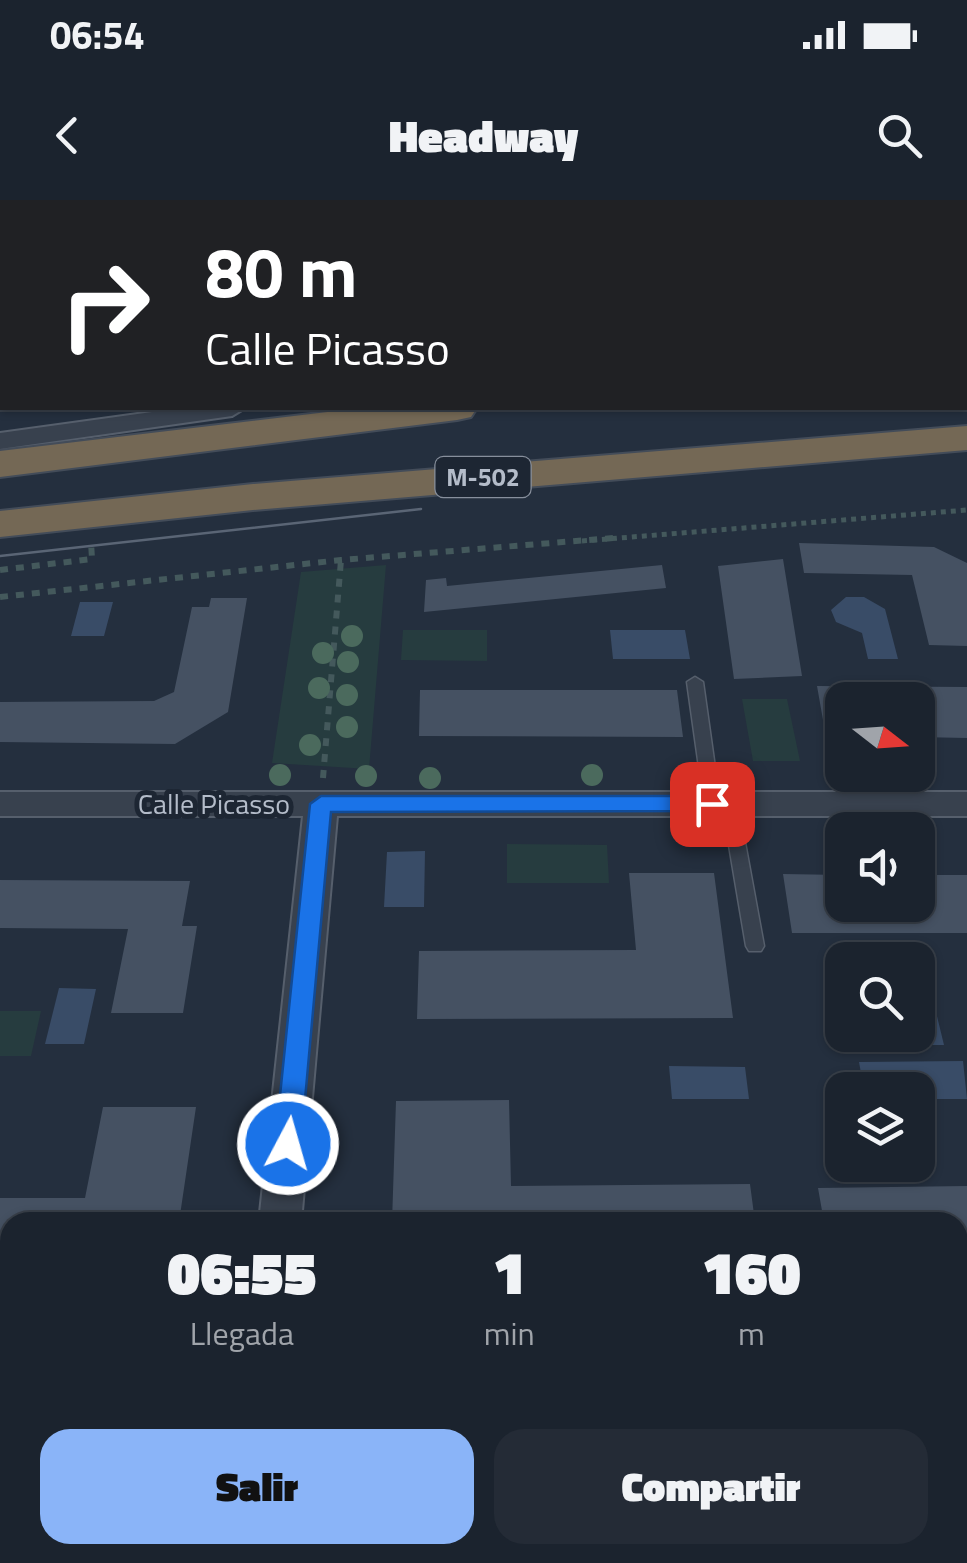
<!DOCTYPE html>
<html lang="es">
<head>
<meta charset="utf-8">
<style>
  body { margin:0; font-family:"Titillium Web",sans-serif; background:#242b36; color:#f1f3f6; height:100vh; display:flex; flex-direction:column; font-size:38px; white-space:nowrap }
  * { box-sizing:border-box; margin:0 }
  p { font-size:32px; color:#a0a4aa }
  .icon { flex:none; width:55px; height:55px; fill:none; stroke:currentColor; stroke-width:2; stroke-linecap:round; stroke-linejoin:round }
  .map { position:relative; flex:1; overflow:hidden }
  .panel { position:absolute; left:0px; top:1012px; width:968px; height:352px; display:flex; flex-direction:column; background:#1b232e; border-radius:30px 30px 0 0; box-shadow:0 2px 8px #0004,0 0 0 2px #39404a }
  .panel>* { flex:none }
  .banner { position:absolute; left:0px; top:0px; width:968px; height:210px; box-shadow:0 2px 8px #0004,0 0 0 2px #39404a; background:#202124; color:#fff; overflow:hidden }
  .needle { width:65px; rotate:107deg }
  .controls { position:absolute; left:825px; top:482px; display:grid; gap:20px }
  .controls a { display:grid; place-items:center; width:110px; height:110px; border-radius:20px; background:#1b232e; box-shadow:0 2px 8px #0004,0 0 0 2px #39404a; font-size:50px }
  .pin { position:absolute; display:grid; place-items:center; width:85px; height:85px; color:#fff; margin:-42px; border-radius:20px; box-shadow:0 5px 15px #0006 }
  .me { position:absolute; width:110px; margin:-55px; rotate:6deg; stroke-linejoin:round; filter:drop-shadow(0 0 8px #0008) }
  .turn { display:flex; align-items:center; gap:35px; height:210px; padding:0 40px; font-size:45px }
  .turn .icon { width:130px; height:130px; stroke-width:2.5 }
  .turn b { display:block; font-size:70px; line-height:85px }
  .eta { display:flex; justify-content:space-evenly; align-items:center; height:170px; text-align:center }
  .eta b { font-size:60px; font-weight:800; line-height:70px }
  .button { display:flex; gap:20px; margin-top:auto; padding:20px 40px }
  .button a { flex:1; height:115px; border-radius:30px; background:#8ab4f8; color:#111; font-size:40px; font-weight:800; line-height:115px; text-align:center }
  .button a+a { background:#242b36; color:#f1f3f6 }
  .status { display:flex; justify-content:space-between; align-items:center; height:70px; padding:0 50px; background:#1b232e; direction:ltr }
  .status svg { height:28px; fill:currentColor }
  header { display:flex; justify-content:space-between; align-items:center; height:130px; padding:0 40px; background:#1b232e; font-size:45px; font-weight:800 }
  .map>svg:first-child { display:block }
</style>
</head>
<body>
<div class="status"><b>06:54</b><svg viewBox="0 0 49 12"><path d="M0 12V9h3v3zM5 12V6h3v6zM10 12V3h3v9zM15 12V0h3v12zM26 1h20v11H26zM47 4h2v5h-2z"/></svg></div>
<header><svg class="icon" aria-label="back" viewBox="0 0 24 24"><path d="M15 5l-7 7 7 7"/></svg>Headway<svg class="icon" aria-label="search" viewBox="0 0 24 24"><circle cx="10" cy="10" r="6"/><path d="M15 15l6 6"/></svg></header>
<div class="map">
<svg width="967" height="1363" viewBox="0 0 967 1363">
  <rect width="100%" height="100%" fill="#242f3e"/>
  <path fill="#263c3f" d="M386 365 369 569 272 563 301 372Z
    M403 430H487V461L401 460Z
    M742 499H787L800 561H753Z
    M507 644 607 645 609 683H507Z
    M0 811H41L31 856H0Z"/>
  <path fill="#394c67" d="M846 397H864L885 409 898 459H868L862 433 836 422 831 410Z
    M80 402H113L104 436H71Z
    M610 430H685L690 459H613Z
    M425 651 424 707H384L387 652Z
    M59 788 96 789 84 844H45Z
    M918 812H936L944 845H875L873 835H918Z
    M963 861 967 899H918V890H864L859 862Z
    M669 866 745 867 749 899H672Z"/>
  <path fill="#455162" d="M799 343 934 347 967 363V446L929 445 912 375 804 373Z
    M783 359 802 476 734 479 718 366Z
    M662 365 666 388 424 412 426 380 446 378 447 386Z
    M211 398H247L228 512 175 544 0 542V502L154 501 174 492 192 407H209Z
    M817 486 967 487V538L918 537V500H842V537H826Z
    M420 490H677L683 537 419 536Z
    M629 673H714L733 818 417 819 419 751 636 750Z
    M783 674 842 675V705H918V675H967V733H792Z
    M0 680 190 681 182 726H197L183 813H111L128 729 0 728Z
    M509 900 511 986 750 984 755 1022H392L396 901Z
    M103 907H196L179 1022H10V1100H0V998H85Z
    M967 986V1086H958V1022H824L818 988Z"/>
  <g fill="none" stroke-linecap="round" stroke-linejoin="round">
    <g stroke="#565f6c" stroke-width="3">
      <path id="lane" d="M0 0H58L59 2H2L0 5Z
        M91 0H109L110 2H93Z
        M273 0H283V2H273Z
        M423 0H433V2H423Z
        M542 0H552L553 2H543Z
        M887 0H897L898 2H888Z
        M0 24H2V30H0Z
        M0 60H2V66H0Z
        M2 177V185L0 186V178Z
        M695 477 703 482 720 603 712 609 704 603 687 482Z
        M730 598 738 604 764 746 761 751H749L746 746 722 604Z"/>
    </g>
    <g stroke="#565f6c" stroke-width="4">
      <path id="street" d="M965 109H967V123H965Z
        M181 208H245L232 216 0 249V233Z
        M0 592H967V616H337L301 1022H259L303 616H0Z
        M958 1160H967V1204H958Z
        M0 1162H10V1206H0Z
        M958 1214H967V1260H958Z
        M0 1221H10V1267H0Z
        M223 1355H271V1363H223Z"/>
    </g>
    <g stroke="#434c59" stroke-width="4">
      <path id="highway" d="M965 146H967V170H965Z
        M361 208H477L471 217 457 220 0 277V251Z
        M967 226V250L253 310 0 337V311L253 284Z"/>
    </g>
    <path stroke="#44595c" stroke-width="5" stroke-dasharray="5 5" stroke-linecap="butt" d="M580 0 587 2
      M582 341 967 310"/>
    <path stroke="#44595c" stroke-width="6" stroke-dasharray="8 8" stroke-linecap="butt" d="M0 370 92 359 91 342
      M0 397 341 360 613 338
      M323 578 341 360"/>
    <use href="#lane" fill="#38414e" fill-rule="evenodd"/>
    <use href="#street" fill="#38414e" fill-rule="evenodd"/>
    <use href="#highway" fill="#746855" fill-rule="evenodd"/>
    <path stroke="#5a6575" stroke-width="2.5" d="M0 356 421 309"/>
  </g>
  <g fill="#4b6a5d">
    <circle cx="352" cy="436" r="11"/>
    <circle cx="323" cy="453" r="11"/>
    <circle cx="348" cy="462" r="11"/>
    <circle cx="319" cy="488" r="11"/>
    <circle cx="347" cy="495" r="11"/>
    <circle cx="347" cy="527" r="11"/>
    <circle cx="310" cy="545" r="11"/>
    <circle cx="280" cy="575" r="11"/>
    <circle cx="592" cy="575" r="11"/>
    <circle cx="366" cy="576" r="11"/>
    <circle cx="430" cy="578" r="11"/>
  </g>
  <path fill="#1a73e8" stroke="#114b97" stroke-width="2.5" d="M321 596H712L722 604 712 611 331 612 301 944 297 953 288 956 279 953 275 944 310 604Z"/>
  <g text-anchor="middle" stroke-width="10" stroke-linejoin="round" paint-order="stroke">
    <rect fill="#1d2633" stroke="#878f9c" stroke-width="2.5" x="435.5" y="257" width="95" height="40" rx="8"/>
    <g font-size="25" font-weight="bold" fill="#b4bcc9">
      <text x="483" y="286">M-502</text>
    </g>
    <g font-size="28" fill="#b4bcc9" stroke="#1d2633">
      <text x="214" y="614">Calle Picasso</text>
    </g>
  </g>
</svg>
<div class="controls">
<a><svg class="needle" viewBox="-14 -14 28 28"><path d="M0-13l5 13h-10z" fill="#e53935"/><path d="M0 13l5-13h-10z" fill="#a0a4aa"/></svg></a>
<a><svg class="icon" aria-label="sound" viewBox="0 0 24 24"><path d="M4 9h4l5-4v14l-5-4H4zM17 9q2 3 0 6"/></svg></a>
<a><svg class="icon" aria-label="search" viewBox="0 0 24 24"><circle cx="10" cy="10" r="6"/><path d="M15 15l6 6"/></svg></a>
<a><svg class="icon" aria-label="layers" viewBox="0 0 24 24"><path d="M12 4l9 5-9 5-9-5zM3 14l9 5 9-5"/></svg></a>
</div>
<div class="pin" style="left:712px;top:604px;background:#d93025"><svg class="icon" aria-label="arrive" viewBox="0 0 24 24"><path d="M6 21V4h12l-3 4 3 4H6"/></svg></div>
<svg class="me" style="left:288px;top:944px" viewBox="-20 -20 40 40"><circle r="17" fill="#1a73e8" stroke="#fff" stroke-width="3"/><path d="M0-11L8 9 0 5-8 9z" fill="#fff"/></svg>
<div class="banner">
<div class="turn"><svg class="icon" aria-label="right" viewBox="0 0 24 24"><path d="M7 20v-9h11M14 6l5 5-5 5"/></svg><div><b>80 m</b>Calle Picasso</div></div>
</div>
<section class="panel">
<div class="eta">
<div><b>06:55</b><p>Llegada</p></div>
<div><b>1</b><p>min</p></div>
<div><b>160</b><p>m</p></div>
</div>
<div class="button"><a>Salir</a><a>Compartir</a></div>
</section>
</div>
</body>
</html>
